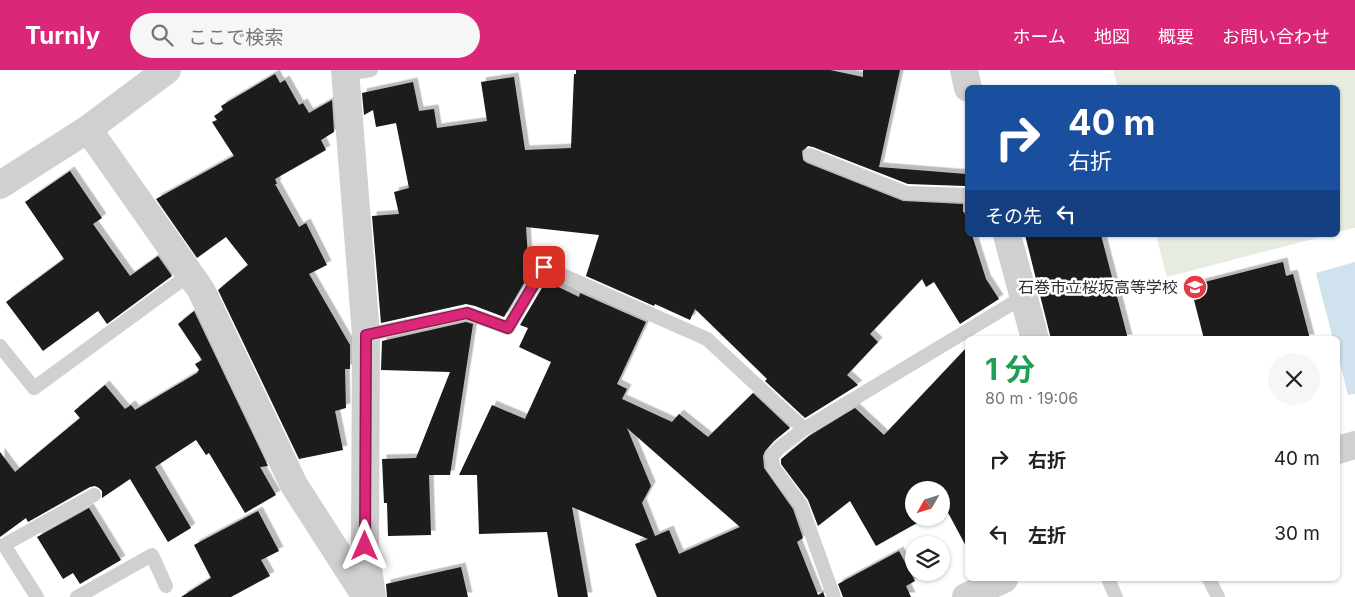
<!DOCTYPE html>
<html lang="ja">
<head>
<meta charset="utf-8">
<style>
  body { margin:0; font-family:Inter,"Noto Sans JP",sans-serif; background:#f6f6f6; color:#222; height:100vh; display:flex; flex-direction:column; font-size:19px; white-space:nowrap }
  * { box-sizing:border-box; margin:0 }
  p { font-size:16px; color:#767676 }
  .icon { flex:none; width:28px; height:28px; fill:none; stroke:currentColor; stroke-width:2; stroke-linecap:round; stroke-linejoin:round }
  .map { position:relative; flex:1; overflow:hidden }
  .sheet { position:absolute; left:965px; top:266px; width:375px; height:245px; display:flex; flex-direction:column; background:#fff; border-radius:8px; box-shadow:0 1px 4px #0004 }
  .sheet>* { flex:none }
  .hud { position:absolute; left:965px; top:15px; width:375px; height:152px; border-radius:8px; box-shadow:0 1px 4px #0004; background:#1a4fa0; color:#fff; overflow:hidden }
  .needle { width:32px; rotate:231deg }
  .tools { position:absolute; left:905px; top:411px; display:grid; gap:10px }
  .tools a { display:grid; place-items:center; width:45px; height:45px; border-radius:50%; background:#fff; box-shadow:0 1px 4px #0004; font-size:25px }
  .pin { position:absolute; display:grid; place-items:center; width:42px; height:42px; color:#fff; margin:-21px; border-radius:10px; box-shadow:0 2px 8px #0006 }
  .me { position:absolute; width:55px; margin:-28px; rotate:0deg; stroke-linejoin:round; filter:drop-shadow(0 0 4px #0008) }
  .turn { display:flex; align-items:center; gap:18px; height:105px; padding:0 20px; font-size:22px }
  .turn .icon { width:65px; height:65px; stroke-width:2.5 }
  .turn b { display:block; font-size:35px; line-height:42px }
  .then { display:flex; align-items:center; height:48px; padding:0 20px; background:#0003; gap:10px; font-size:19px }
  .round { display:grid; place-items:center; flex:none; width:52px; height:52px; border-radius:26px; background:#f6f6f6 }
  .overview { display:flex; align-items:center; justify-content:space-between; height:85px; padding:0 20px }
  h1 { font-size:30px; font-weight:700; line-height:38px; color:#1e9e55 }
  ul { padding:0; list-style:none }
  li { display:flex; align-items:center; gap:15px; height:75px; padding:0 20px }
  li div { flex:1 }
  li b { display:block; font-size:19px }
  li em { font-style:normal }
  header { display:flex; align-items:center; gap:30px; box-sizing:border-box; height:70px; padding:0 25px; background:#db2777; color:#fff }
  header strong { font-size:24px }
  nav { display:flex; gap:28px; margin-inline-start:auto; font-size:18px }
  .search { width:350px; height:45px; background:#f6f6f6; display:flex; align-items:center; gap:12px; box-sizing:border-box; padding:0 18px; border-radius:28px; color:#767676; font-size:19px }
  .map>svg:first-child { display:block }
</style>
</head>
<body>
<header>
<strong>Turnly</strong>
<div class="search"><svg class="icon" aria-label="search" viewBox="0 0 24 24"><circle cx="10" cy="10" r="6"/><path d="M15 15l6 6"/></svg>ここで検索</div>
<nav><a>ホーム</a><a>地図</a><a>概要</a><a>お問い合わせ</a></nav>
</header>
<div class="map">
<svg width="1355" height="527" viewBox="0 0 1355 527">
  <defs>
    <filter id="shadow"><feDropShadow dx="4.5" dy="-4.5" stdDeviation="0" flood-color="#0004"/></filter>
  </defs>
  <rect width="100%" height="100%" fill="#fff"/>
  <path fill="#e6ecdf" d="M1113 0H1355V158L1338 162V18L1118 17Z
    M1156 165H1328L1167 207Z"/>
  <path fill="#cfe2ee" d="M1355 192V324L1348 325 1338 285V269H1333L1316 203Z"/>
  <path fill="#1a1a1a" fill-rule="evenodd" filter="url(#shadow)" d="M576 0H830L863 7V0H900L879 97 966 104 965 116 908 114 813 77 808 76 802 81 803 90 807 93 903 131 963 134V142H964L968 153V165H972L986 209 999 229 960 254 934 212 926 217 922 209 870 264 878 272 847 305 858 315 805 348 765 311 767 309 695 239 690 250 655 234 654 236 586 206 599 165 526 157 529 203H530L504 247 475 236 466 234 381 253 372 146 399 144 394 122 409 118 396 53 376 57 373 40 364 45 362 23 413 12 419 41 434 39 437 58 487 51 481 12 514 7 525 80 571 78 574 4H576Z
    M275 4 280 13 285 10 299 35 303 33 309 43 332 30 334 62 321 70 326 80 275 109 277 114H275L299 157 306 153 327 195 309 204 350 275V299H345L346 338 335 341 343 380 299 389 218 220 248 195 226 167 197 188 156 129 234 86 212 52 217 50 214 46 223 40 221 36Z
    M70 101 102 148 93 154 130 206 158 186 172 206 107 254 98 241 43 281 6 232 64 189 25 132Z
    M1025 165H1101L1128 269H1051Z
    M1283 192 1286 206 1293 204 1310 269H1204L1194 230 1201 228 1197 214Z
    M546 211 579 227 580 223 646 252 617 314 627 319 622 329 672 352 679 344 708 367 753 323 790 358 774 371 765 381 763 386 764 398 793 439 803 468 797 472 818 525 823 522 825 527H657L635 474 648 469 572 437 588 527H558L547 462 479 464 477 405H459L492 335 525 349 551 292 519 277 528 258 520 255ZM627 358 701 423 740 457 679 484 669 460 655 466 642 433 651 416Z
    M194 241 268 396 260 397 276 425 245 443 209 383 206 385 196 370 155 397 191 458 168 472 130 409 102 428V421L99 418 95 416 90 417 28 452 26 448 0 467V382L15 402 80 348 74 341 105 315 125 339 131 335 135 340 197 303 199 300 195 294 202 290 178 254Z
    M466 252 473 254 450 405H429L431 465 388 466 387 433H384L382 389 416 388 450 302 381 300 382 271Z
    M968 276V480L945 437 941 439V420H914V448H926L876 476 850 431 818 456 808 430 781 394V389L809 366 855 338 884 365Z
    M89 438 121 490 80 514 73 503 63 509 37 467Z
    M258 441 279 481 261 490 270 506 231 527H181L211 508 194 475Z
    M899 481 915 511 906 516 911 527H843L838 514Z
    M461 497 468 527H387L386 514Z"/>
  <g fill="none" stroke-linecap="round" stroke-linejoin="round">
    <path stroke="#d0d0d0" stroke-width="14" d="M345 4 371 0
      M810 85 906 123 968 125
      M366 265 467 243 508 258 544 197 707 269 804 359
      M0 276 34 318 190 204
      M1108 509 1116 527
      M1209 509 1218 527
      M37 527 4 475 94 425
      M77 527 152 485 166 516
      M834 527 801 435 773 397 772 386 779 378 804 359 1023 227"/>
    <path stroke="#d0d0d0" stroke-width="28" d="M345 0 366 265 365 476 372 527
      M964 0 968 18
      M88 59 201 220 294 415 366 527
      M0 115 88 59 167 0
      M1007 165 1035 269
      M1338 380 1355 375
      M966 527 1004 509"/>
  </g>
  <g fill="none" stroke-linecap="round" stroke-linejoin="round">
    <g stroke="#8e194d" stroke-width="12">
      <path id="route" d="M365 476 366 265 467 243 508 258 544 197"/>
    </g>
    <use href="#route" stroke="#db2777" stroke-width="9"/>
  </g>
  <defs>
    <g id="school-disc" transform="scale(1.25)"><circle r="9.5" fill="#e63946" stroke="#fff"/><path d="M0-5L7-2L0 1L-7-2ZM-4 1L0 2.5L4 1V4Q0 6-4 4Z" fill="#fff"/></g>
  </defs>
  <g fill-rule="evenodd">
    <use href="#school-disc" x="1195" y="217"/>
  </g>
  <g text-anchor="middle" stroke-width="5" stroke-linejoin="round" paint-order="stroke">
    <g font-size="16" fill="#333" stroke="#fff" text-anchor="end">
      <text x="1178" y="223">石巻市立桜坂高等学校</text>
    </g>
  </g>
</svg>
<div class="tools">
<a><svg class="needle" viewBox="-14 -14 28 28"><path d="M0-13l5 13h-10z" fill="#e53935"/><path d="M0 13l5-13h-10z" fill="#767676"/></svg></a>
<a><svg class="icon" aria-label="layers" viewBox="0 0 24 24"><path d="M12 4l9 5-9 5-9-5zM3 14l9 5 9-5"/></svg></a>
</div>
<div class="pin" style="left:544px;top:197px;background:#d93025"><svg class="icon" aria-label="arrive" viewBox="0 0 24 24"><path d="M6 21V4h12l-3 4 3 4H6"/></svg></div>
<svg class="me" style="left:365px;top:476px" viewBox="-20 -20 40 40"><path d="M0-17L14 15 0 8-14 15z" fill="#db2777" stroke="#fff" stroke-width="4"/></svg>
<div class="hud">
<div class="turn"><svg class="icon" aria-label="right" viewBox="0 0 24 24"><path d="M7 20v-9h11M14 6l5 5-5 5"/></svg><div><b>40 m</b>右折</div></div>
<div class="then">その先<svg class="icon" aria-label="left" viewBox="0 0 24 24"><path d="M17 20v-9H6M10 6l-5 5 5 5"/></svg></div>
</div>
<section class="sheet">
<div class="overview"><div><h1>1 分</h1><p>80 m · 19:06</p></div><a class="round"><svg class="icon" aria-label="close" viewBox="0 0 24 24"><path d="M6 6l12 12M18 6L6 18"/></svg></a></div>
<ul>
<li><svg class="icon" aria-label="right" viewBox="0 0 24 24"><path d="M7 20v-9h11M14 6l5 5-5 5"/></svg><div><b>右折</b></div><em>40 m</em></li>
<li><svg class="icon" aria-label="left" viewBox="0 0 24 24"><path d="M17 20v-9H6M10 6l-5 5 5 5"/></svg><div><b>左折</b></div><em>30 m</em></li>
</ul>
</section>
</div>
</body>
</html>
